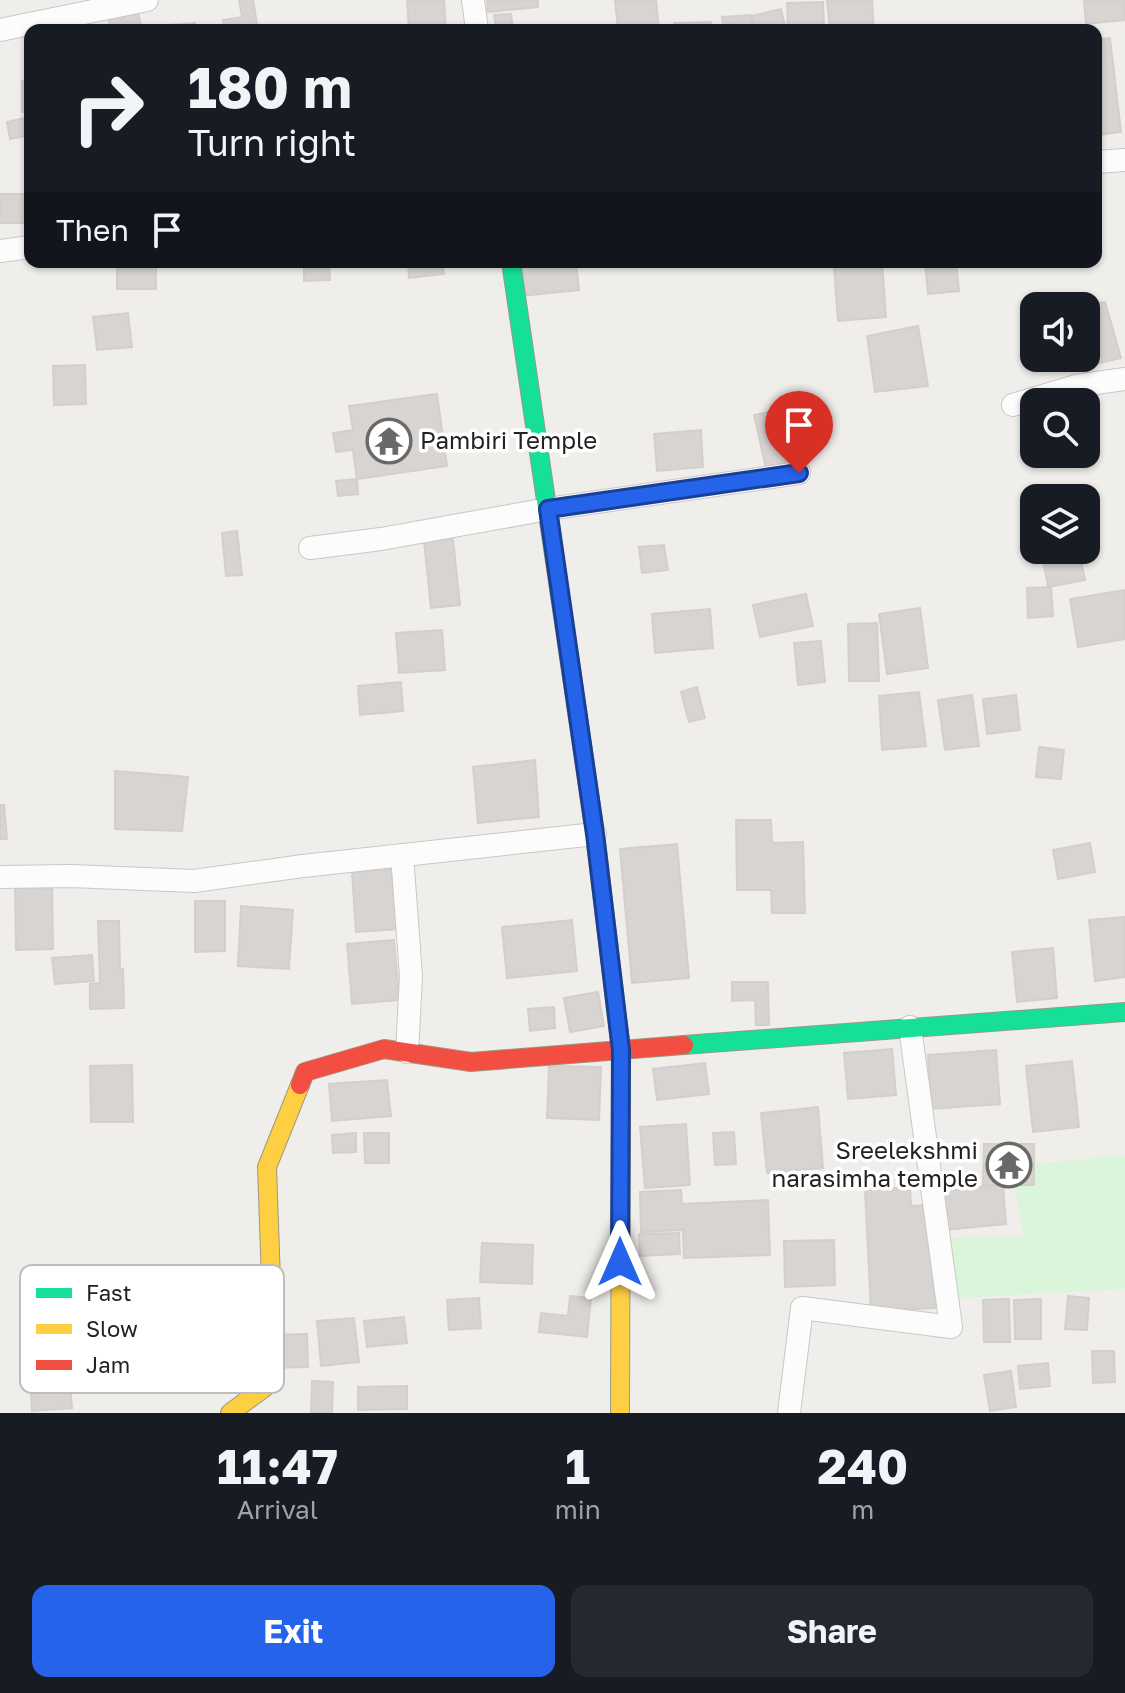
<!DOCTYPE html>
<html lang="en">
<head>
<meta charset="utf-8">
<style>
  body { margin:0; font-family:"Golos Text",sans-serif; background:#242831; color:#f1f3f6; height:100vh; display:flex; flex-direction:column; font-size:30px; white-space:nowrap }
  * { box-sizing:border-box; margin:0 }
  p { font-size:26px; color:#9ea1a6 }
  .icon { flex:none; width:44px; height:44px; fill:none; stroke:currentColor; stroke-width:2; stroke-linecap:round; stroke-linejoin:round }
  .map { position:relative; height:1413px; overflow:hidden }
  .details { display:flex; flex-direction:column; background:#171b24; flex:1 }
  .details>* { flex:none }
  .guide { position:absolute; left:24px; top:24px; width:1078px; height:244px; border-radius:16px; box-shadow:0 2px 6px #0004; background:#171b24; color:#f1f3f6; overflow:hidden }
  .controls { position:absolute; left:1020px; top:292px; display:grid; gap:16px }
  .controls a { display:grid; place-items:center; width:80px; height:80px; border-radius:16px; background:#171b24; box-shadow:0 2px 6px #0004; font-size:40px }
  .pin { position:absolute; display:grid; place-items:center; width:68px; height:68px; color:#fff; margin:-82px -34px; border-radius:50% 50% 50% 0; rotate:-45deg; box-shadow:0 0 8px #0007 }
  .pin .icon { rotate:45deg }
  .me { position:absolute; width:88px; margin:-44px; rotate:0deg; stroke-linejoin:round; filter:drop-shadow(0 0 6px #0008) }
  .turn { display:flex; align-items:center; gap:28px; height:168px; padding:0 32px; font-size:36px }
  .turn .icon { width:104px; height:104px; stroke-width:2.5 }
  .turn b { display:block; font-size:56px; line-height:68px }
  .then { display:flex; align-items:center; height:76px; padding:0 32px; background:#0003; gap:16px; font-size:30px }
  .eta { display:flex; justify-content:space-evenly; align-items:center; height:136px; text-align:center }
  .eta b { font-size:48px; font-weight:700; line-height:56px }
  .cta { display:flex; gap:16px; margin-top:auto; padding:16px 32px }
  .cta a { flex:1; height:92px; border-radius:16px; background:#2563eb; color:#fff; font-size:32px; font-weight:700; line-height:92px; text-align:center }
  .cta a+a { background:#242831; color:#f1f3f6 }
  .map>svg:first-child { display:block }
</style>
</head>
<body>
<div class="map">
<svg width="1125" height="1413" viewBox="0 0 1125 1413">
  <rect width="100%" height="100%" fill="#f0eeeb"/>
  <path fill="#daf5da" d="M1125 1155V1289L956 1298 946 1238 1024 1237 1010 1166Z"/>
  <path fill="#d7d4d2" stroke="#d3d0cc" stroke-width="2" d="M239 0H253L258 30H225L223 20 242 17Z
    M407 0H444L446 30H409Z
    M487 0H538V7L488 12Z
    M615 0H656L659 28 618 30Z
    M827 0H872L874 30H830Z
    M1084 0H1125V20L1086 24Z
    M823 2 824 30H788L787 3Z
    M137 9 142 30H111L108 17Z
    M781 9 786 30H755L752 16Z
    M511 14 513 30H496L494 15Z
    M751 15 753 30H724L722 17Z
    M711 22 712 30H675L674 23Z
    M195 23V30H157V26Z
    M1110 38 1121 132 1096 135V40Z
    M22 81H30V111L22 112Z
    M29 117 30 135 10 139 7 122Z
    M0 194H30V223H0Z
    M117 262H156V289H117Z
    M304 262H329L330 280 304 281Z
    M408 262H442L444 274 409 278Z
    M517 262H576L579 290 521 296Z
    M925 262H956L959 291 928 294Z
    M1043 262H1069V264L1043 267Z
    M882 263 886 317 838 321 834 267Z
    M1105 302 1121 358 1065 371 1060 358H1086V306H1075Z
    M128 313 132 347 97 350 93 317Z
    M918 326 928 386 875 392 867 336Z
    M85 365 86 404 54 405 53 366Z
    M437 394 447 466 357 479 353 450 336 452 333 433 353 430 349 406Z
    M803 404 814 457 766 468 754 415Z
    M701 430 703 467 657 471 654 434Z
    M357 479 358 494 338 496 336 481Z
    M237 531 242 575 226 576 222 533Z
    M453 539 460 605 431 608 424 541Z
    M664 545 668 570 642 573 639 547Z
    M1041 550H1079L1085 580 1048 587Z
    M1051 587 1053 616 1028 618 1027 588Z
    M1125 590V639L1078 647 1070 599Z
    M806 594 813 626 760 637 753 605Z
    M920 608 928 668 887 674 879 614Z
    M710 609 713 648 655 653 652 614Z
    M877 623 879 681H849L848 624Z
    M442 630 445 670 399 673 396 633Z
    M821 641 825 682 798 685 794 643Z
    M401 682 403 711 360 715 358 686Z
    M697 687 705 718 689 722 681 692Z
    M919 692 926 746 882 750 879 696Z
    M972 695 979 746 945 750 938 700Z
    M1016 695 1020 730 987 734 983 699Z
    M1039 747 1064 750 1061 779 1036 777Z
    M535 760 539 817 478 823 473 767Z
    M115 771 188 777 182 831 115 829Z
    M0 805H4L7 839H0Z
    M736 820H771L772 843 803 842 805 913H772L771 890H737Z
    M1090 843 1095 872 1058 879 1053 850Z
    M677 844 689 978 632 983 620 849Z
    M394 869 399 929 356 932 352 872Z
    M52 882 53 949 16 950 15 883Z
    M195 901H225V951L195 952Z
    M241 906 293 910 289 969 238 966Z
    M1125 917V977L1095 981 1089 920Z
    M572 920 577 971 507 978 502 927Z
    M98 921H119L120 969H123L124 1008 90 1009V984L100 983Z
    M394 940 399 1000 352 1004 347 944Z
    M1053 948 1057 998 1017 1002 1012 952Z
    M92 955 94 981 55 984 52 958Z
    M732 982H768L769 1025H756L755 1000 732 1001Z
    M598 992 604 1026 570 1032 564 998Z
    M554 1007 555 1028 530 1031 528 1009Z
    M892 1049 896 1095 848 1099 844 1053Z
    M996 1050 1000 1104 931 1109 928 1055Z
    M1072 1061 1079 1127 1033 1132 1026 1066Z
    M705 1063 709 1094 657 1100 653 1069Z
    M132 1065 133 1122H91L90 1066Z
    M549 1066 601 1067 599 1120 547 1118Z
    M387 1080 391 1116 332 1121 329 1084Z
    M818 1107 823 1168 767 1173 761 1113Z
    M686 1124 690 1185 645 1188 640 1127Z
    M734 1132 736 1164 715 1165 713 1133Z
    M356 1133V1152L333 1153 332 1135Z
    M364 1133H389V1163H365Z
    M984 1144H1034V1185H983Z
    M1003 1185 1006 1224 945 1230 941 1191Z
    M910 1187 911 1206 929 1205 935 1308 871 1311 865 1190Z
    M681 1190 682 1204 768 1200 770 1255 684 1258 683 1230 641 1232 640 1192Z
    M679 1233 680 1254 640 1256 639 1234Z
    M834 1240 835 1285 785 1287 784 1241Z
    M482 1243 533 1245 532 1284 480 1282Z
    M570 1296 591 1298 587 1337 539 1332 541 1313 568 1316Z
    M1068 1296 1089 1298 1087 1330 1065 1329Z
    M479 1298 481 1328 449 1330 447 1300Z
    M1009 1299 1010 1342H984L983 1300Z
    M1041 1299V1339H1015L1014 1300Z
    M404 1317 407 1343 367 1347 364 1321Z
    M354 1318 359 1362 321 1366 317 1321Z
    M307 1334 308 1367 270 1368 268 1335Z
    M1092 1351H1114L1115 1382 1093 1383Z
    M1048 1363 1050 1386 1020 1389 1018 1366Z
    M69 1369 72 1408 32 1411 30 1372Z
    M1011 1371 1016 1407 990 1411 984 1375Z
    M312 1381 333 1382 332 1413H311Z
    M407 1386V1409L358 1410V1387Z"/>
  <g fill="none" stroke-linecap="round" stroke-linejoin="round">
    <g stroke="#c9c8c7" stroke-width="24">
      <path id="street" d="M473 0 477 30
        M0 30 147 0
        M1096 162 1125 160
        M0 251 30 247
        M1013 405 1076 386 1125 379
        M310 548 381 539 548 509 799 473
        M402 855 411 976 407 1052
        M0 877 71 876 194 881 303 866 595 834
        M789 1413 802 1308 951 1327 910 1027"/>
    </g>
    <g stroke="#999a82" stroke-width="20">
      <path id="fast" d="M511 262 595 834 621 1050V1121
        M684 1045 1125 1012"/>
    </g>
    <g stroke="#999a82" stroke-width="20">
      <path id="slow" d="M230 1413 264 1388 271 1280 267 1167 300 1085
        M620 1413 621 1121"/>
    </g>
    <g stroke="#999a82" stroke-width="20">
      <path id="jam" d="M300 1085 305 1072 384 1049 471 1062 684 1045"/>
    </g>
    <use href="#street" stroke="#fdfcfc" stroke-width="22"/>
    <use href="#fast" stroke="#16e098" stroke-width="18"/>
    <use href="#slow" stroke="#ffcf43" stroke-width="18"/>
    <use href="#jam" stroke="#f24e42" stroke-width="18"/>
  </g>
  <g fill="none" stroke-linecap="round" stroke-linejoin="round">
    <g stroke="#184099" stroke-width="20">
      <path id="route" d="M620 1262 621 1050 595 834 548 509 799 473"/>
    </g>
    <use href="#route" stroke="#2563eb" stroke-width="14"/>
  </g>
  <defs>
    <g id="temple-ring" transform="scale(2.3)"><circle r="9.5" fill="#fff" stroke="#6a6968" stroke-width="1.5"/><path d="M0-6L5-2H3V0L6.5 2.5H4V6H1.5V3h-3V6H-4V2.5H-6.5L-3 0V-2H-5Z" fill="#6a6968"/></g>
  </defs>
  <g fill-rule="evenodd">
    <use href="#temple-ring" x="389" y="441"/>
    <use href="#temple-ring" x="1009" y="1165"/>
  </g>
  <g text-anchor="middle" stroke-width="7" stroke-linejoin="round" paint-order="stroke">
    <g font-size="24" fill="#222" stroke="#fff" text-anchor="start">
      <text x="420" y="449">Pambiri Temple</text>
      <text x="978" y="1159" text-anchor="end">Sreelekshmi<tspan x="978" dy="28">narasimha temple</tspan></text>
    </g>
  </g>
  <rect x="20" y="1265" width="264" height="128" rx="12" fill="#fff" stroke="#bdbdbd" stroke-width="2"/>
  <rect x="36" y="1288" width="36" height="10" fill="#16e098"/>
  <rect x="36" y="1324" width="36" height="10" fill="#ffcf43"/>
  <rect x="36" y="1360" width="36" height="10" fill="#f24e42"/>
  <g font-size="22" fill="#222">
    <text x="86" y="1301">Fast</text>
    <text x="86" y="1337">Slow</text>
    <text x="86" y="1373">Jam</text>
  </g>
</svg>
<div class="controls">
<a><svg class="icon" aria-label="sound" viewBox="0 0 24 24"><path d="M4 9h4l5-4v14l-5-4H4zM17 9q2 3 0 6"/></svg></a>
<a><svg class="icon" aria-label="search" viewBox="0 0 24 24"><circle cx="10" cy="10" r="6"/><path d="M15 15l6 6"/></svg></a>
<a><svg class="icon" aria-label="layers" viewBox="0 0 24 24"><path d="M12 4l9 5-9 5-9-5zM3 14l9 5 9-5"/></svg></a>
</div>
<div class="pin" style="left:799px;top:473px;background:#d93025"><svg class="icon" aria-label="arrive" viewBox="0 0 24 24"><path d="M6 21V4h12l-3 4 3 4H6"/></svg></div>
<svg class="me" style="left:620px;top:1262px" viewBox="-20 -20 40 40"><path d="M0-17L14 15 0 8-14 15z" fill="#2563eb" stroke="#fff" stroke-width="4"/></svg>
<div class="guide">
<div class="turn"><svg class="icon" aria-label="right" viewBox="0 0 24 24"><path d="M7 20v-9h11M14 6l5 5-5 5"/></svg><div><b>180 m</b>Turn right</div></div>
<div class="then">Then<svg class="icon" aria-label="arrive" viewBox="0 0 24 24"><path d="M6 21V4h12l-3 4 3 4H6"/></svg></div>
</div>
</div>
<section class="details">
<div class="eta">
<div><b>11:47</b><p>Arrival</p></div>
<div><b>1</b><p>min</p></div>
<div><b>240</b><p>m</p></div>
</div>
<div class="cta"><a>Exit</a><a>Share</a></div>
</section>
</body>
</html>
